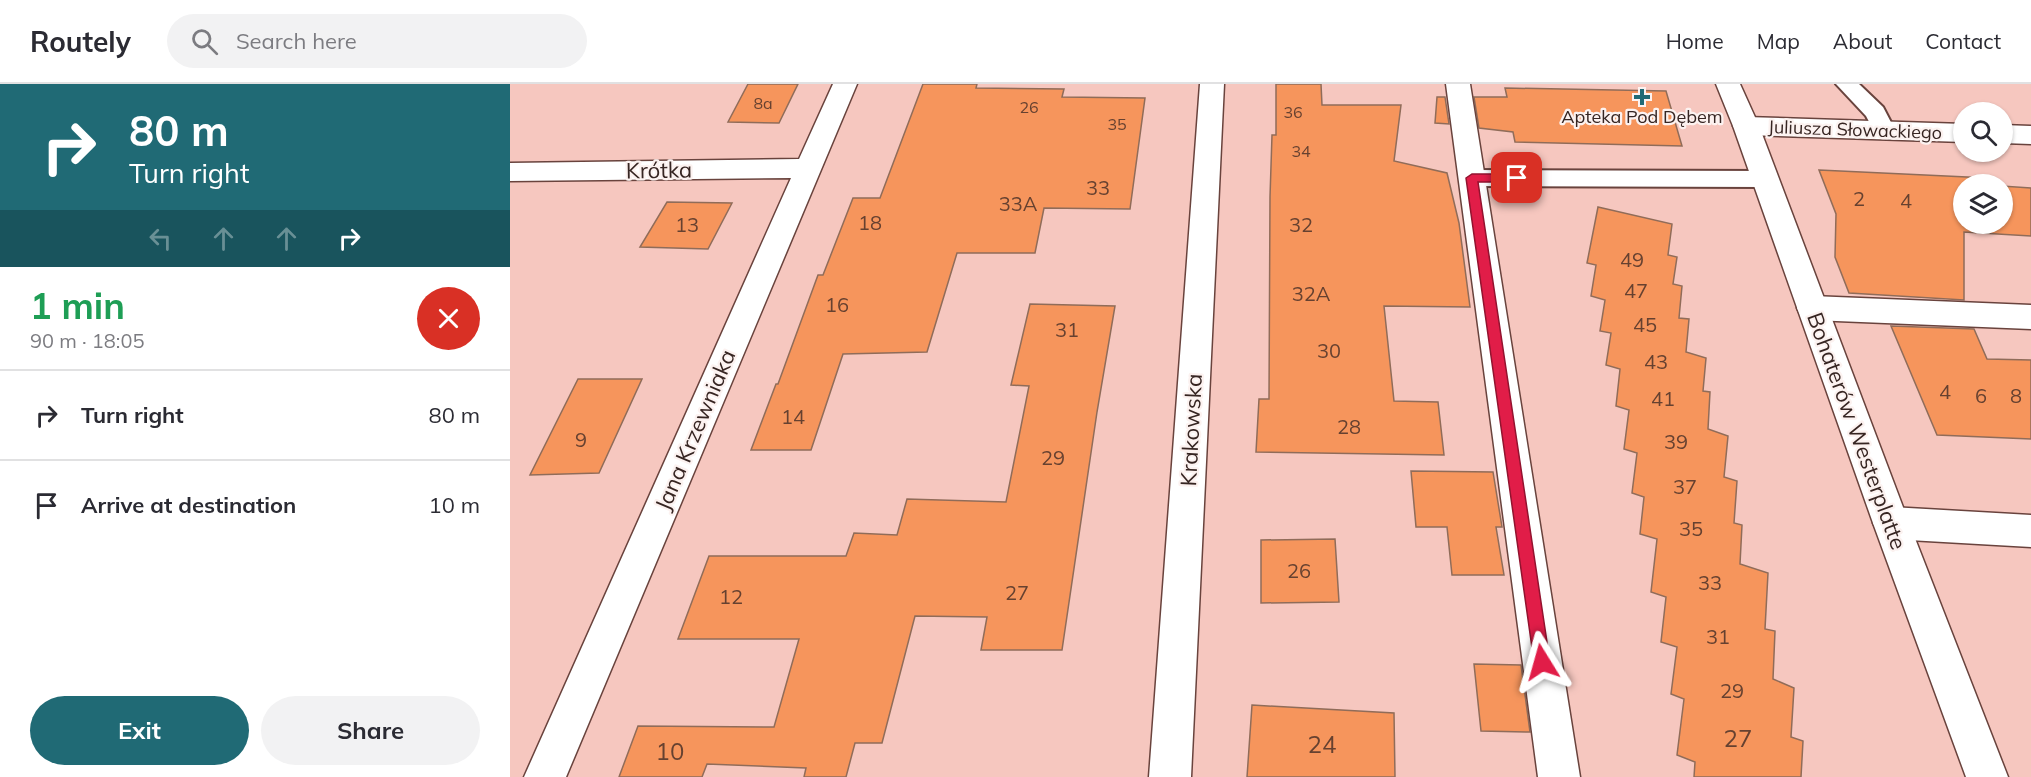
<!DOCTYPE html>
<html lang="en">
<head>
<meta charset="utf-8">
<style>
  body { margin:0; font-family:Mulish,sans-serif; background:#f2f2f3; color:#2b2b33; height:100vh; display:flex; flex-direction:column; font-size:22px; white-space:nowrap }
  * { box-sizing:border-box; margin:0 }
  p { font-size:20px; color:#7c7c81 }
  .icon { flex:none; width:33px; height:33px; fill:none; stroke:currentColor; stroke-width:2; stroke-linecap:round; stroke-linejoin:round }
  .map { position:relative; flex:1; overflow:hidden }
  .drawer { display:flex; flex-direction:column; background:#fff; width:510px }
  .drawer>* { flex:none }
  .banner { background:#206a75; color:#fff; overflow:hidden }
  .tools { position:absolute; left:1443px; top:18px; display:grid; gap:12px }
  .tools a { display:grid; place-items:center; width:60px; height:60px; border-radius:50%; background:#fff; box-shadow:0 2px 4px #0004; font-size:30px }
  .pin { position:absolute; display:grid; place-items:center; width:51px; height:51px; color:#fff; margin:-26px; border-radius:12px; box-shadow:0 3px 9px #0006 }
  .me { position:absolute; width:66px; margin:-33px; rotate:352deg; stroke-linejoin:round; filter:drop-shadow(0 0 4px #0008) }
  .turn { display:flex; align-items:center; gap:21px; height:126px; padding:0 30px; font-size:27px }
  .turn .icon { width:78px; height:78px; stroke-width:2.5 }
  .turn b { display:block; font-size:42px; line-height:51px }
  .lanes { display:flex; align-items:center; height:57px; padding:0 30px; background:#0003; justify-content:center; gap:30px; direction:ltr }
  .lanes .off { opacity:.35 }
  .round { display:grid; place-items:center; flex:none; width:63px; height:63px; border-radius:32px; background:#f2f2f3 }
  .summary { display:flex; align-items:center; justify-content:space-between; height:102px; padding:0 30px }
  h1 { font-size:36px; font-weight:700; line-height:45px; color:#1e9e55 }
  .cta { display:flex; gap:12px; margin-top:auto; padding:12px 30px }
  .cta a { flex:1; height:69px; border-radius:36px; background:#206a75; color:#fff; font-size:24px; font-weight:700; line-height:69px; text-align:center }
  .cta a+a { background:#f2f2f3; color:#2b2b33 }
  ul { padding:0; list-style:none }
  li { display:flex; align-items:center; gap:18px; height:90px; padding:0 30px; border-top:2px solid #e1e1e2 }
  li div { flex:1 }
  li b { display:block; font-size:22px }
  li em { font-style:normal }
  header { display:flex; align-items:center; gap:36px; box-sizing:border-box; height:84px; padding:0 30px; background:#fff; border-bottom:2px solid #e1e1e2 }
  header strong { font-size:28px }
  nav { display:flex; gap:33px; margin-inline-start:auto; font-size:21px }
  .search { width:420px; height:54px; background:#f2f2f3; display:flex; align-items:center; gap:15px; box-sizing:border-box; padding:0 21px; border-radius:33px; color:#7c7c81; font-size:22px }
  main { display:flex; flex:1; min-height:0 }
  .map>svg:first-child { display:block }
</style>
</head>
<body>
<header>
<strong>Routely</strong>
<div class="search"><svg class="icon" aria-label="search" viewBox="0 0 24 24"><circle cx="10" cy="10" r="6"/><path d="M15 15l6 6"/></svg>Search here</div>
<nav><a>Home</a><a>Map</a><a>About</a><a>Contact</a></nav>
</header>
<main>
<section class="drawer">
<div class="banner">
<div class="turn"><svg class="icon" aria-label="right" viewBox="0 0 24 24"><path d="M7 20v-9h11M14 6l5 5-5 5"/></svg><div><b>80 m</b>Turn right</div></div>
<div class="lanes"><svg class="icon off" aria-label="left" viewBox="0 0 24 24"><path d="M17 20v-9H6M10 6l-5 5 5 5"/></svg><svg class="icon off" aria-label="ahead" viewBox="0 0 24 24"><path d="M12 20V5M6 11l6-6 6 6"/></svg><svg class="icon off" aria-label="ahead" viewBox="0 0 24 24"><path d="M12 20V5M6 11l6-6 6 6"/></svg><svg class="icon" aria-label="right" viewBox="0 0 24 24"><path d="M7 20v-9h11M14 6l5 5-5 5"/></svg></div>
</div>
<div class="summary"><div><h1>1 min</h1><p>90 m · 18:05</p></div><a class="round" style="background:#d93025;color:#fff"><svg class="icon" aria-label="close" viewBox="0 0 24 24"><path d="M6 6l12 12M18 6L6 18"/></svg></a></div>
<ul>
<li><svg class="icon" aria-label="right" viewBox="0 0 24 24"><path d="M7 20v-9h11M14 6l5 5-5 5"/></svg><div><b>Turn right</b></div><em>80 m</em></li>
<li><svg class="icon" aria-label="arrive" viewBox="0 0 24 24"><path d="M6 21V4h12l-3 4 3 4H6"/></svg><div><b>Arrive at destination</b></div><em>10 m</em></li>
</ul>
<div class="cta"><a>Exit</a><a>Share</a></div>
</section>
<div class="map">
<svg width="1521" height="693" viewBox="0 0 1521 693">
  <rect width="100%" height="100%" fill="#f6c7bf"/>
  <path fill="#f6955c" stroke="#906c59" stroke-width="1.5" d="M238 0H288L269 39 218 38Z
    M413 0H467L466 4 554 5 552 13 635 14 620 125 534 124 525 169H447L417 268 333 270 301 366H241L266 300H268L308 191H313L343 114H370Z
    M766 0H811L812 21H891L884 77 937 89 949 139 960 223 874 222 884 317 928 318 934 371 746 368 749 315H759L760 113 762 51H766Z
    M995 4 1156 7 1172 62 1005 58 1003 48 969 44 964 13H997Z
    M927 13H935L939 40 925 39Z
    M1309 86 1478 94 1481 100H1454V140H1492V102L1521 104V152L1454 148V216L1339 209 1325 173 1326 130Z
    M157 118 222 119 198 165 130 163Z
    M1088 123 1162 140 1158 171 1167 173 1163 200 1172 202 1169 234 1179 235 1176 268 1196 274 1193 307 1200 308 1198 345 1218 352 1214 393 1227 397 1224 439 1232 441 1230 480 1258 489 1255 545 1265 547 1263 595 1284 604 1281 653 1293 657 1291 693H1184L1185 678 1167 671 1174 615 1161 610 1167 563 1151 558 1156 513 1141 508 1147 455 1130 450 1134 413 1122 409 1127 369 1114 365 1119 326 1106 322 1110 285 1096 281 1101 249 1090 247 1095 216 1081 212 1086 181 1077 179Z
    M520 220 605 222 587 328 552 566H471L477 533 405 532 372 659H345L336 693H294L296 684 197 680 192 693H109L128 642 264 643 289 555H168L199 472H336L344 449 387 451 397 415 496 418 519 302 501 301Z
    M1381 242 1464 245 1477 275 1521 276V355L1427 351Z
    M68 295H132L89 389 20 391Z
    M901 387 983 388 992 443H986L994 491H942L937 443H906Z
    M825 455 829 518 751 519V456Z
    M964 580 1011 581 1020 648 971 647Z
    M742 621 884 629 885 693H737Z"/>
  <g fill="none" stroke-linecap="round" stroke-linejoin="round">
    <g stroke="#69433d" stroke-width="4">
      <path id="service" d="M1326 0H1349L1373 23 1385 46 1382 51 1374 53 1366 51 1356 32Z
        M962 86 1255 87 1263 89 1267 95 1263 101 1255 103 962 102 954 100 950 94 954 88Z"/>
    </g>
    <g stroke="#69433d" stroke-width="3">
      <path id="minor" d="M323 0H347L56 693H14L281 94 0 97V79L289 75Z
        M690 0H714L681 693H639Z
        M936 0H960L1070 693H1028Z
        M1236 33 1454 40V58L1236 51 1227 48 1223 42 1227 36Z
        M1492 41 1521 42V60L1492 59Z
        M1302 212 1521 221V245L1302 236 1291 232 1287 224 1291 216Z
        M1381 423 1521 431V463L1381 455 1369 450 1363 439 1369 428Z"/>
    </g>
    <g stroke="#69433d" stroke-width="3">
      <path id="tertiary" d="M1206 0H1230L1249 42 1399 439 1498 693H1456L1363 439 1223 42Z"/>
    </g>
    <use href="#service" fill="#fff" fill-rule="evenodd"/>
    <use href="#minor" fill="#fff" fill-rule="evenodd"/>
    <use href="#tertiary" fill="#fff" fill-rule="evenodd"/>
  </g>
  <path fill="#e11d48" stroke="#92132f" stroke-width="1.5" d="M962 90H1007L1013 94 1007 98H968L1040 578 1037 583 1032 586 1026 583 1024 578 956 94Z"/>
  <path fill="#206a75" stroke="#fcf2f0" stroke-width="2" d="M1129 4h6v6h6v6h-6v6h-6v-6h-6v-6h6z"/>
  <g text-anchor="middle" stroke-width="4.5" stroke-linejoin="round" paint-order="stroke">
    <g font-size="16" fill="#664130">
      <text x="253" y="25">8a</text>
      <text x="519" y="29">26</text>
      <text x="783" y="34">36</text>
      <text x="607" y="46">35</text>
      <text x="791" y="73">34</text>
    </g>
    <g font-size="18" fill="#362522" stroke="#fcf2f0">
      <text x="1132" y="39">Apteka Pod Dębem</text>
    </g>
    <g font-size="18" fill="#362522" stroke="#fcf2f0">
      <text transform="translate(1345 46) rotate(2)" y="6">Juliusza Słowackiego</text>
    </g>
    <g font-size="20" fill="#664130">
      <text x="588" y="111">33</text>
      <text x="1349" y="122">2</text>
      <text x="1396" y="124">4</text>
      <text x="508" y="127">33A</text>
      <text x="360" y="146">18</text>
      <text x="177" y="148">13</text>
      <text x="791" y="148">32</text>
      <text x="1122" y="183">49</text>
      <text x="1126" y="214">47</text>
      <text x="801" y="217">32A</text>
      <text x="327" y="228">16</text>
      <text x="1135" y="248">45</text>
      <text x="557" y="253">31</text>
      <text x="819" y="274">30</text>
      <text x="1146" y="285">43</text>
      <text x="1435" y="315">4</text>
      <text x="1471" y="319">6</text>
      <text x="1506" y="319">8</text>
      <text x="1153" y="322">41</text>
      <text x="283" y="340">14</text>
      <text x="839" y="350">28</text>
      <text x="71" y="363">9</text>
      <text x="1166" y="365">39</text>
      <text x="543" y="381">29</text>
      <text x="1175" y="410">37</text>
      <text x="1181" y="452">35</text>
      <text x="789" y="494">26</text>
      <text x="1200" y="506">33</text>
      <text x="507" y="516">27</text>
      <text x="221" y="520">12</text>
      <text x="1208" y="560">31</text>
      <text x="1222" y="614">29</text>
    </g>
    <g font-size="22" fill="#362522" stroke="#fcf2f0">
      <text transform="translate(149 86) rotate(-1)" y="8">Krótka</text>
      <text transform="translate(185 346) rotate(-67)" y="8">Jana Krzewniaka</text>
      <text transform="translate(681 346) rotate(-87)" y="8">Krakowska</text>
      <text transform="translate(1347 347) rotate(70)" y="8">Bohaterów Westerplatte</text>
    </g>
    <g font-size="24" fill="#664130">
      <text x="1228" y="663">27</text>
      <text x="812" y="669">24</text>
      <text x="160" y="676">10</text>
    </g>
  </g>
</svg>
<div class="tools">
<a><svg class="icon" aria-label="search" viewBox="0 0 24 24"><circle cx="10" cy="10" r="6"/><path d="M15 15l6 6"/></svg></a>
<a><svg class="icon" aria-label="layers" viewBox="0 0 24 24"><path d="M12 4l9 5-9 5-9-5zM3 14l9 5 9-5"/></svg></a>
</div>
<div class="pin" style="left:1007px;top:94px;background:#d93025"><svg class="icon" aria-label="arrive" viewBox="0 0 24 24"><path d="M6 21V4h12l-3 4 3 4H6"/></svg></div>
<svg class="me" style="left:1032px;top:578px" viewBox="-20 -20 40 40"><path d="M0-17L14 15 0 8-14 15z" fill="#e11d48" stroke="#fff" stroke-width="4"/></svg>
</div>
</main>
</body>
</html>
